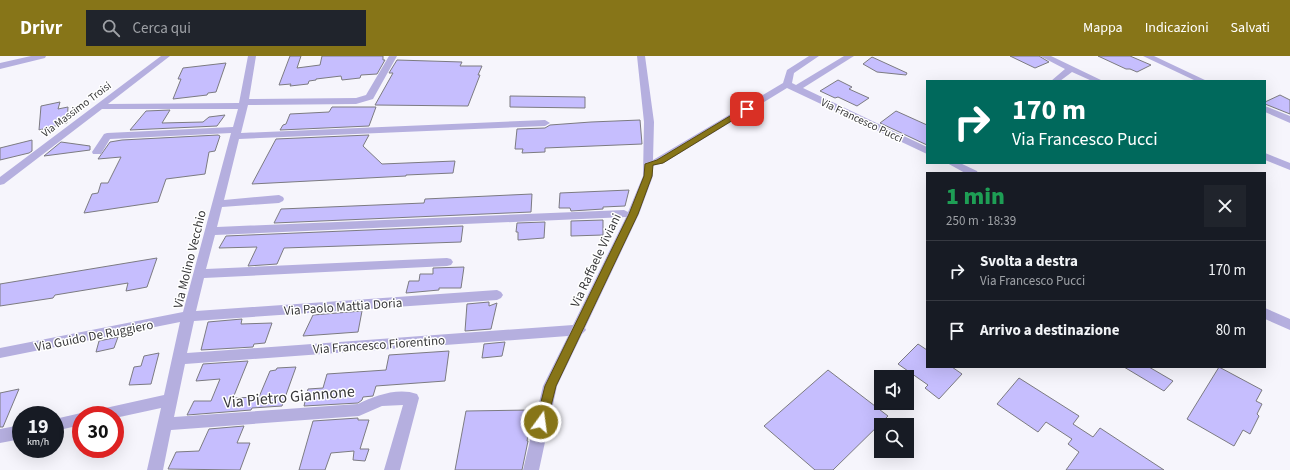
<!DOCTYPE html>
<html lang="it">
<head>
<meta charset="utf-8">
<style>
  body { margin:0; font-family:"Source Sans 3",sans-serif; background:#20242c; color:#f1f3f6; height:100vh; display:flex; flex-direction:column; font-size:15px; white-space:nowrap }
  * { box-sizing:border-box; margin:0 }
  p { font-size:13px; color:#9ea1a6 }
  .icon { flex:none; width:22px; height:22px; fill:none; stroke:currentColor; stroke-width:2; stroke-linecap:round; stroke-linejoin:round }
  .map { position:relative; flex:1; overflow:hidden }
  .details { position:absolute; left:926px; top:116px; width:340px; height:196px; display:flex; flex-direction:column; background:#171b24; border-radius:0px; box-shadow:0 4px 16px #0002 }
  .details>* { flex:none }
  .hud { position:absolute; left:926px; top:24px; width:340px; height:84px; border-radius:0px; box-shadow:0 4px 16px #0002; background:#00695c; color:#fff; overflow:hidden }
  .buttons { position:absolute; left:874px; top:314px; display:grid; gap:8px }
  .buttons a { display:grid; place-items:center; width:40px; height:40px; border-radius:0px; background:#171b24; box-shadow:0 4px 16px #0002; font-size:20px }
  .speed { position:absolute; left:12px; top:350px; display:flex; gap:8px; font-size:20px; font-weight:700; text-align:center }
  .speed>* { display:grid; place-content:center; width:52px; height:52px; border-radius:50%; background:#171b24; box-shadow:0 4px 16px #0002; line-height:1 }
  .speed small { font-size:10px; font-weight:400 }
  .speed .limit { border:6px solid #d22; background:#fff; color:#111 }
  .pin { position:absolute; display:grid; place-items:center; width:34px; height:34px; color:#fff; margin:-17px; border-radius:8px; box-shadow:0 2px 6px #0006 }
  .me { position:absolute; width:44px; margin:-22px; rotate:14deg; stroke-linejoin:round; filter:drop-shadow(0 0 3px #0008) }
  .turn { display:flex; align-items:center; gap:14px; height:84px; padding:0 20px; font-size:18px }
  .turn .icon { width:52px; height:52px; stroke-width:2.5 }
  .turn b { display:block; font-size:28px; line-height:34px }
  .round { display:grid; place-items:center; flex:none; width:42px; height:42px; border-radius:0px; background:#20242c }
  .head { display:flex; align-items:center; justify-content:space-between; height:68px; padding:0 20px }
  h1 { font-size:24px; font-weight:800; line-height:30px; color:#1e9e55 }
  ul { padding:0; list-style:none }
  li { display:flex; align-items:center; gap:12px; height:60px; padding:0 20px; border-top:1px solid #363941 }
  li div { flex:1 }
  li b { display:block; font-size:15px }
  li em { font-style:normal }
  header { display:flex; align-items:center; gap:24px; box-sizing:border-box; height:56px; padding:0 20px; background:#877518; color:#fff }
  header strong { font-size:19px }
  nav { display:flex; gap:22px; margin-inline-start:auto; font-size:14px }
  .search { width:280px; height:36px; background:#20242c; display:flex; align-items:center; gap:10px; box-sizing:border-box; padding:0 14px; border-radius:0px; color:#9ea1a6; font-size:15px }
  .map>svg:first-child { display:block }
</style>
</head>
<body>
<header>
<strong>Drivr</strong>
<div class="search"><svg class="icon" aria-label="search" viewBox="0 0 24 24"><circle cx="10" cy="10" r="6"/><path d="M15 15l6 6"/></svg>Cerca qui</div>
<nav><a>Mappa</a><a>Indicazioni</a><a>Salvati</a></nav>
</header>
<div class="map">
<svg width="1290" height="414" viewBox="0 0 1290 414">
  <rect width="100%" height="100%" fill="#f6f5fc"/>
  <path fill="#c6befe" stroke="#7c7b81" d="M290 0H301L297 12 320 9 322 0H383V4H385L377 18 361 19 360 22 342 24 341 20 316 23V24L309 25 308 28 290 30 291 28 279 29Z
    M1010 0H1039L1049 6 1035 12Z
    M1098 0H1130L1151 9 1137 16 1130 13H1126Z
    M872 1 907 17 906 19 877 16 863 8Z
    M397 4 462 6 460 10H482L478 19H480L468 50 375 49 393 17H389Z
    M226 7 216 36 208 37 207 39 173 43 181 23H178L183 12Z
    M838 24 852 31 849 33 869 42 857 50 838 41 835 42 820 35Z
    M1280 39 1290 44V58L1265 48V46Z
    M510 40 585 41V52L510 51Z
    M60 46 58 53 68 51 67 67 39 74 41 50Z
    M332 51H376L369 70 280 74 283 69 286 68 290 58 329 56Z
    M170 54 162 67 203 66 209 61 225 59 217 70 130 74 146 55Z
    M896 55 927 69V89L880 67Z
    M640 64 642 88 545 92V96L522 97 523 93H515L517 73 545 72 550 69 591 66Z
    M218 79 220 80 215 95 209 96 205 118 166 123 158 146 84 157 92 138 98 137 101 127H108L121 101 98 103 110 86 122 84Z
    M369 79 363 90 382 108 455 105 453 117 406 119V120L252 128 276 83Z
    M32 84V95L29 97 0 104V92Z
    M61 86 90 90V94L44 100Z
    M629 134 625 150 603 151V153L571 155 570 152H559L560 137Z
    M532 138 531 156 274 167 281 153 424 147 425 143Z
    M603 164V179L571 180V165Z
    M545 166 544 182 518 184V176H516L517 167Z
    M463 170 461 186 284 192 277 208 248 210 257 191 219 192 226 180Z
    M157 202 147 231 126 235 128 227 55 239 53 242 0 250V228Z
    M464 211 461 232H439V234L406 237 409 225H419L420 218H433V212Z
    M489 246V250L497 247 491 273 465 275 467 248Z
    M362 255 358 276 303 280 313 259Z
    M242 263 241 268 272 267 265 287 254 288 253 291 201 294 208 266Z
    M118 281 114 292 96 296 99 285Z
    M505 286 502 300 482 302 484 288Z
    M918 288 927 294V311H952L962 318 939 343 925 332 928 329 898 308Z
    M449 295 445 325 376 330 373 340 363 341 362 344 358 347 304 350 308 333 323 332 327 318 386 314 389 299Z
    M159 297 151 328 129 329 134 311 141 310 144 300Z
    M248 305 233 342 259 341 270 315 276 314 277 312 296 311 282 350 252 352 251 354 187 359 194 345H211L220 323 196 325 203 308Z
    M1124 311H1149L1173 325 1164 335Z
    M1219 311 1262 334 1256 345 1262 348 1257 358 1259 360 1250 378 1243 374 1234 390 1187 363Z
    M828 314 888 360 833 414H815L764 370Z
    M1019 322 1079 360 1073 368 1093 381 1100 372 1164 414H1066L1079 396 1068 388 1072 383 1046 366 1038 376 997 348Z
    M19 333 3 371H0V337Z
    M530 354 527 374 529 373 527 385H528L522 414H455L466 355Z
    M358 362V364H369L360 393H369L365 405 353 404 354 395 331 397 325 414H299L313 365Z
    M244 370 237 387H250L240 414 168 413 176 396 199 395 209 373Z"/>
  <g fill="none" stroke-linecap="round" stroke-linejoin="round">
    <path fill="#b5afdf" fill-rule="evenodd" d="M31 0H46L45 2 0 13V7Z
      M161 0H170L108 48 239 47 248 0H256L249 43 356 42 366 39 389 0H397L373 43 356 48 248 49 241 77 545 64 550 67 545 70 239 83 224 144 279 139 283 141 284 143 283 145 279 147 222 151 217 171 624 154 628 156 643 120 644 66 637 0H645L654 66 653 104 783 27 787 14 809 0H819L794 17 792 27 796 29 844 0H854L803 32 927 91V98L787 32 664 107 653 110V120L639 158 585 272 586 274 582 278 557 330 539 414H523L543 330 568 280 185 308 174 361 358 348C374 340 398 331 417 338L419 342 400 414H384L403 349 382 350 359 360 171 374 163 414H147L161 352 115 362V359H94L96 355 101 353 164 339 180 266 0 302V292L183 256 231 77 110 83 101 98H93L92 96 104 78 107 77 233 71 238 53H102L4 128 0 129V121ZM626 161 573 269 187 297 194 265 497 244 501 242 503 239 501 236 497 234 196 255 204 222 447 210 451 209 453 206 451 203 447 202 206 213 215 179Z
      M1040 0H1051L1103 25H1092L1072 16 1060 25H1051L1065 13Z
      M1143 0H1154L1207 25H1196Z
      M1265 50 1290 60V67L1265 56Z
      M1265 97 1290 107V114L1265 104Z
      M947 107H960L977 115 978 117H965Z
      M1265 252 1290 263V274L1265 263Z
      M81 357 86 359H81V369L55 375V363Z
      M21 369V383L0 387V373Z"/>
  </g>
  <path fill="#877518" stroke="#584c10" d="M745 51H747L751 53 663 107 653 109 652 120 638 158 556 330 547 366 545 370 541 371 537 370 536 366 545 330 629 158 644 120 645 108 657 104Z"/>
  <g text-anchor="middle" stroke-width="3" stroke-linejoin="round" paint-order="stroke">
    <g font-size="11" fill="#38383a" stroke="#fff">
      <text transform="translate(76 53) rotate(-37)" y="4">Via Massimo Troisi</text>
      <text transform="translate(862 64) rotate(25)" y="4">Via Francesco Pucci</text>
    </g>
    <g font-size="13" fill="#38383a" stroke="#fff">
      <text transform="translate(189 203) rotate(-76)" y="5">Via Molino Vecchio</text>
      <text transform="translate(595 204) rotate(-65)" y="5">Via Raffaele Viviani</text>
      <text transform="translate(343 250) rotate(-4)" y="5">Via Paolo Mattia Doria</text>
      <text transform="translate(94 279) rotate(-11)" y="5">Via Guido De Ruggiero</text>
      <text transform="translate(379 288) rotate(-4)" y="5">Via Francesco Fiorentino</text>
    </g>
    <g font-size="16" fill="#38383a" stroke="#fff">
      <text transform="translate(289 340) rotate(-5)" y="6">Via Pietro Giannone</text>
    </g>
  </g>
</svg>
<div class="buttons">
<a><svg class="icon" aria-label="sound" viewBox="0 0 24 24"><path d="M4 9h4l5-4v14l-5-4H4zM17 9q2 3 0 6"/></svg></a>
<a><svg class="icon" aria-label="search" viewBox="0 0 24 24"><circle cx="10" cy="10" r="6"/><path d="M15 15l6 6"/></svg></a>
</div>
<div class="speed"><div>19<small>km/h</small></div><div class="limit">30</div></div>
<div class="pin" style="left:747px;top:53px;background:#d93025"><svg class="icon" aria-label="arrive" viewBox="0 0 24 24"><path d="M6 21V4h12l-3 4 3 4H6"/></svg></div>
<svg class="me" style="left:541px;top:366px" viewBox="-20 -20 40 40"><circle r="17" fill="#877518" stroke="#fff" stroke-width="3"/><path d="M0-11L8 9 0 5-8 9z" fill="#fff"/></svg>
<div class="hud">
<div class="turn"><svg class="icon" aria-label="right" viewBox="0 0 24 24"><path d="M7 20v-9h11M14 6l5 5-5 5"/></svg><div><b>170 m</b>Via Francesco Pucci</div></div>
</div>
<section class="details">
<div class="head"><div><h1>1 min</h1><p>250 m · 18:39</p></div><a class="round"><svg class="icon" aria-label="close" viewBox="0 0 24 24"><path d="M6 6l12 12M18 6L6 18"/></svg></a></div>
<ul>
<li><svg class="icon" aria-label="right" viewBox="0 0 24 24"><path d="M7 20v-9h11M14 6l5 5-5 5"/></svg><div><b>Svolta a destra</b><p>Via Francesco Pucci</p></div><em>170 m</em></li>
<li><svg class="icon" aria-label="arrive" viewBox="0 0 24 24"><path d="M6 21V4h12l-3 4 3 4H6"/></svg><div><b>Arrivo a destinazione</b></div><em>80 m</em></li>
</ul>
</section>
</div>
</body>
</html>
